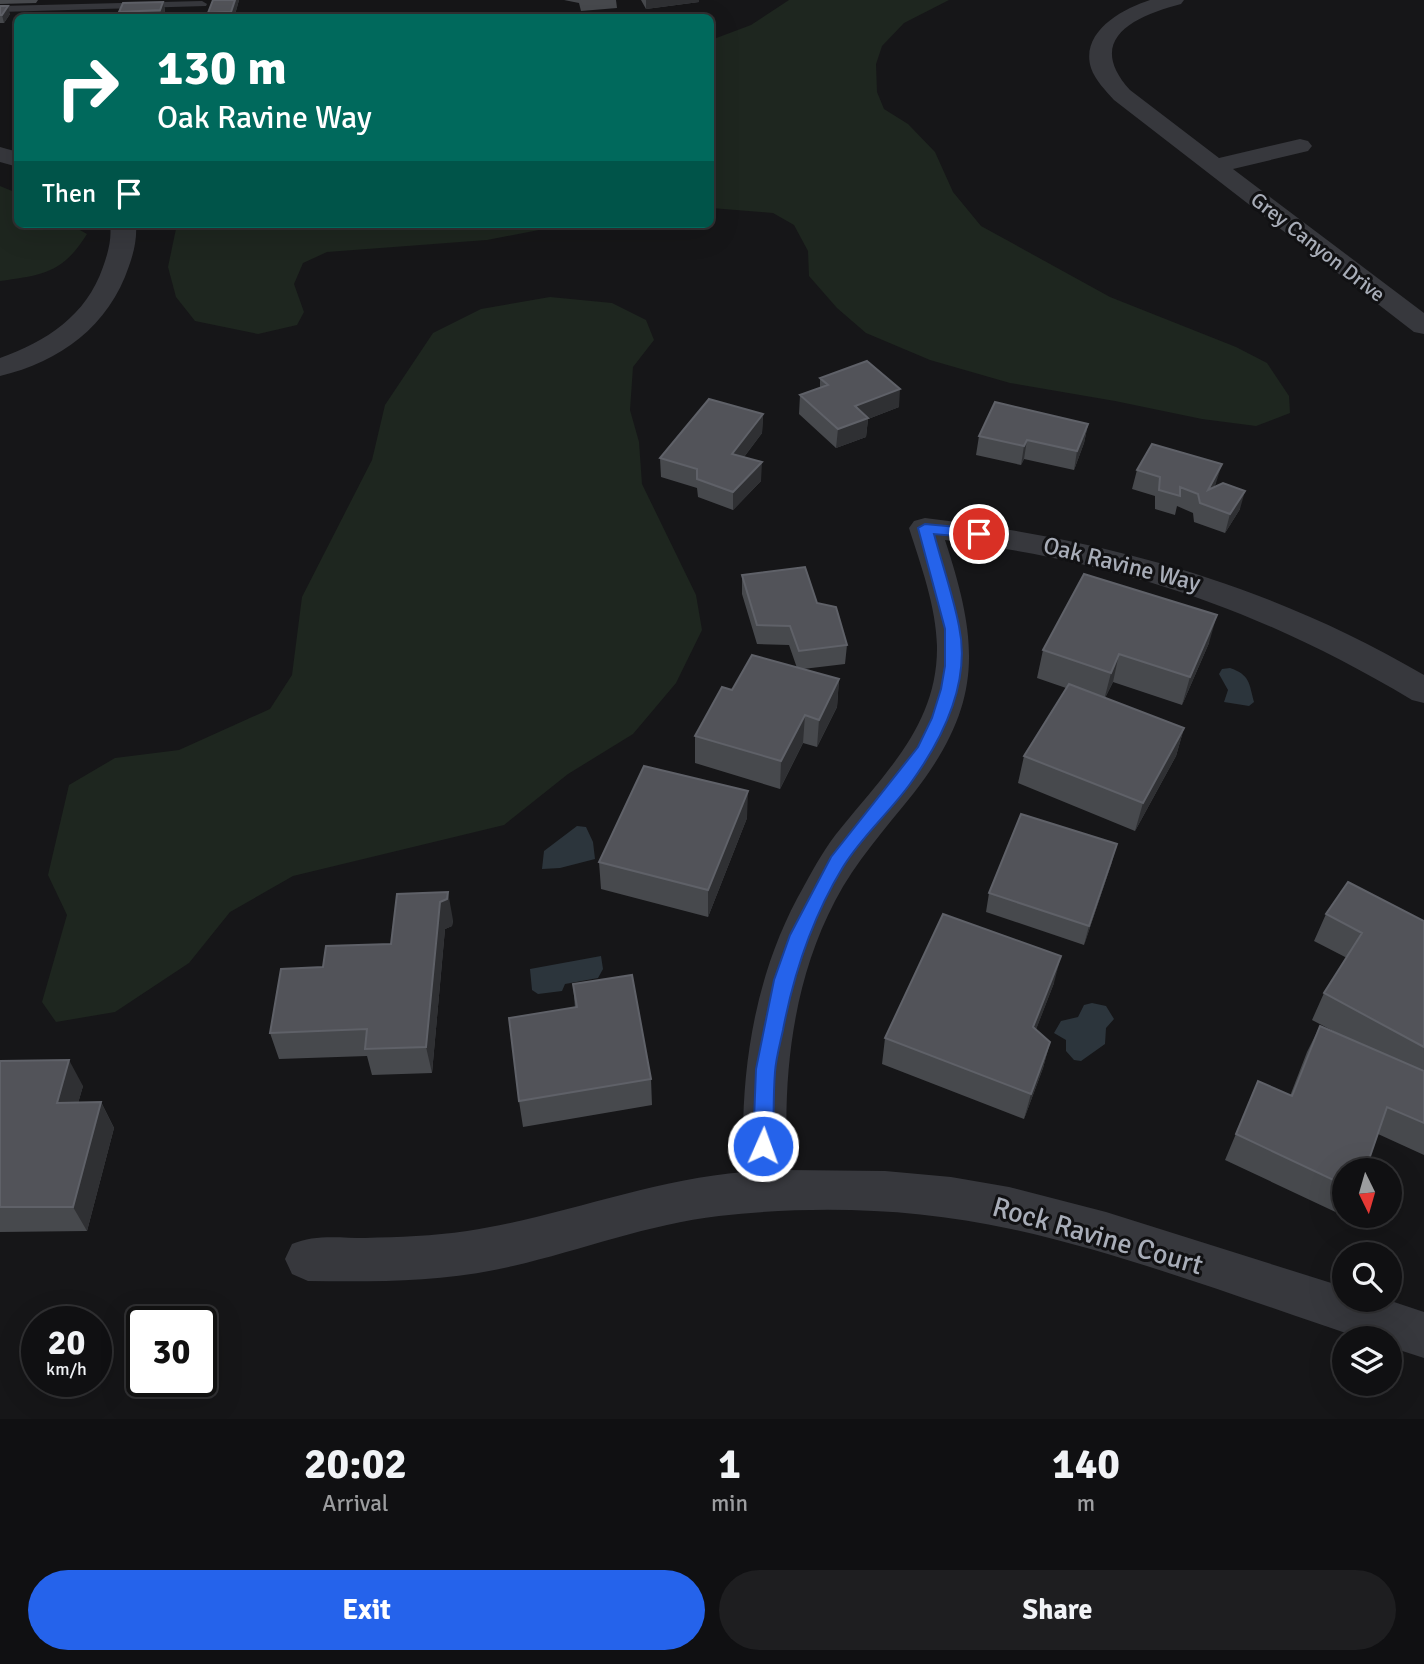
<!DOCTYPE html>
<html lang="en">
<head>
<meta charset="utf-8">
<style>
  body { margin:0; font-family:Signika,sans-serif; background:#1e1e20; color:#f1f3f6; height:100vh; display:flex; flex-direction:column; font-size:26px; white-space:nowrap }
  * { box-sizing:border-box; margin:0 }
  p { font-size:23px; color:#9c9d9f }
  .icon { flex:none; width:38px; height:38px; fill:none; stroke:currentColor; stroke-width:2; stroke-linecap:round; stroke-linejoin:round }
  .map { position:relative; height:1419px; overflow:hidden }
  .sheet { display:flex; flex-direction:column; background:#101012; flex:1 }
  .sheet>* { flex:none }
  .hud { position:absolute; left:14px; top:14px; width:700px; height:214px; border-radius:10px; box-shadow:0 7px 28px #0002,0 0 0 2px #303032; background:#00695c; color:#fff; overflow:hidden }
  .needle { width:46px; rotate:175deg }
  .tools { position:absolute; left:1332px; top:1158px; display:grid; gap:14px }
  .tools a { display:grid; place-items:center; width:70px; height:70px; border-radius:50%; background:#101012; box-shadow:0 7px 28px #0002,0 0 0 2px #303032; font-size:35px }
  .speed { position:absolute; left:21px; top:1306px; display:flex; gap:14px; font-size:35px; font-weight:700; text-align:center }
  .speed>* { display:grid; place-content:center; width:91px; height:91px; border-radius:50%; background:#101012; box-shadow:0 7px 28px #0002,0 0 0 2px #303032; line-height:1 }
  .speed small { font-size:18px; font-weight:400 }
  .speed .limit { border:4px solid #111; border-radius:10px; background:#fff; color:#111 }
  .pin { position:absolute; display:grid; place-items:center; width:60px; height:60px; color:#fff; margin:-30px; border:4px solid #fff; border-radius:50%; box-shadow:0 2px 7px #0007 }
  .me { position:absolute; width:77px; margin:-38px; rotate:2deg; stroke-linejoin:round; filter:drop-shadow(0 0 5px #0008) }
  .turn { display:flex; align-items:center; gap:24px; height:147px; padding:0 28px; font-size:32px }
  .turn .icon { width:91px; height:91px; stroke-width:2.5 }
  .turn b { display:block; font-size:49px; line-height:60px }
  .then { display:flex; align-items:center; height:66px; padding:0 28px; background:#0003; gap:14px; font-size:26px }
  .eta { display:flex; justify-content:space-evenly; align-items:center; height:119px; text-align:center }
  .eta b { font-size:42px; font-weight:700; line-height:49px }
  .cta { display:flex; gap:14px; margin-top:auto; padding:14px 28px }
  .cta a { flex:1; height:80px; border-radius:42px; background:#2563eb; color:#fff; font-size:28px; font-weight:700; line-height:80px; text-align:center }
  .cta a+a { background:#1e1e20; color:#f1f3f6 }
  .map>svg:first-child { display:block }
</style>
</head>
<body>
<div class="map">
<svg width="1424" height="1419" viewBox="0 0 1424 1419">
  <rect width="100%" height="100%" fill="#161618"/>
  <path fill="#1e261f" d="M789 0H949L904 23 882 46 876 64 877 92 884 109 908 124 935 152 953 192 981 226 1110 297 1236 347 1267 363 1289 396 1290 413 1256 426 1202 419 1115 401 1010 383 930 360 866 333 837 308 809 276 808 251 794 225 773 213 711 208V40L751 25Z
    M0 186 17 193 18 224H69L87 234C63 273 43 275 0 281Z
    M177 224H570L487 240 327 252 303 263 294 284 304 312 297 325 258 334 195 321 176 297 168 267Z
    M550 297 612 303 646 320 654 340 633 367 630 410 639 442 642 484 696 595 702 630 676 683 633 734 568 774 504 825 293 876 230 912 189 963 115 1012 56 1022 42 1002 67 915 48 875 69 785 115 758 179 750 270 709 292 675 302 597 372 460 385 405 433 333 481 309Z"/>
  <path fill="#2c353c" d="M1230 668C1250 675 1249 683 1254 702L1249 706 1224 702 1228 690 1219 674 1222 669Z
    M577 826 586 827 593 842 595 859 560 868 542 869 544 851Z
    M601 956 603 969 598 978 565 984 562 991 538 994 532 990 530 969Z
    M1092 1003 1106 1006 1114 1019 1106 1028 1105 1044 1081 1061 1074 1060 1066 1051V1040L1054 1033 1061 1021 1078 1017 1084 1005Z"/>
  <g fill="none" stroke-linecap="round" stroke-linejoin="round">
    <path fill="#37383d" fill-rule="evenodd" d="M202 1 207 4 206 6 0 12V6Z"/>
    <path fill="#37383d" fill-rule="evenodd" d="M1150 0H1184L1181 4C1135 16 1084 39 1130 90L1219 158 1300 139 1308 141 1312 146 1308 151 1233 169 1424 313V334L1414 332 1114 100C1106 91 1095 80 1091 68 1080 32 1122 9 1150 0Z
      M0 147 18 152V167L0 162Z
      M110 224H136C137 239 134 252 129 266 109 326 60 362 0 376V358C47 341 86 316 103 267 108 253 112 239 110 224Z
      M925 518C1104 539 1267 583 1424 675V703L1412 700C1260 609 1120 562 945 540 979 644 984 703 913 794 885 829 856 861 835 901 792 983 782 1079 788 1170L885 1171 951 1177 1009 1187 1106 1212 1344 1287V1300H1388L1424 1312V1358L1390 1347V1339H1364C1249 1301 1129 1255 1011 1229 916 1208 815 1205 719 1216 649 1224 582 1250 513 1266 446 1282 377 1282 308 1281L292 1274 285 1259 292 1244C315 1234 340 1238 365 1238 399 1237 433 1236 467 1231 560 1217 649 1180 744 1172 739 1074 754 973 804 886 815 866 826 846 841 828 885 773 938 724 937 646 936 606 921 566 909 528L914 521Z"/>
  </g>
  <path fill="#47494d" d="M0 0H38L36 3 0 4Z
    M213 0H239L234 18H206L209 15 208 13Z
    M564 0H616L617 8 581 11 579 3Z
    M641 0H699V2L646 9Z
    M163 2 165 10 163 18H116L120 14 119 12Z
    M0 6 10 14 4 23H0Z
    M820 378 899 407 868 419 866 437 836 448 799 414 800 395 820 388Z
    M763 414 762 433 744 457 761 481 733 510 698 497 697 488 661 477 660 458Z
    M1088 424 1084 443 1074 470 1024 459 1021 465 976 455 979 436Z
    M1137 470 1216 483 1214 487 1240 509 1225 533 1194 522 1193 513 1177 506 1175 515 1155 509V496L1132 489Z
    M742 575 817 603 847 645 845 664 803 669 839 679 837 707 817 747 803 743 780 789 695 763V736L732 690 797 668 789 645 757 644 742 594Z
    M1209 643 1182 705 1113 682 1105 698 1184 728 1176 756 1135 831 1018 783 1024 756 1066 688 1037 678 1043 650Z
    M747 818 708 917 601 889 599 862Z
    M1112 862 1084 945 986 912 989 893Z
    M1326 914 1424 921V1155L1378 1134 1344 1171V1216L1225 1160 1258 1081 1290 1096 1307 1052 1320 1026 1339 1034 1312 1020 1324 993 1347 958 1314 941Z
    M453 920 452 926 445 929 432 1073 372 1075 367 1056 279 1059 270 1033 323 967 391 944Z
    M1054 983 1036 1029 1050 1042 1043 1068 1024 1119 882 1064 885 1038Z
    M573 984 651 1079 652 1105 523 1127 519 1101 575 1008Z
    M0 1061 83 1086 78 1103 101 1102 114 1128 87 1231 0 1232Z"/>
  <path fill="#2f3033" d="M235 0H239L234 18H232L231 12Z
    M646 0H699V2L646 9Z
    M163 2 165 10 163 18H159Z
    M8 6 10 14 4 23 2 15Z
    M900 389 899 407 868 419 866 437 836 448 838 429 855 406Z
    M763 414 762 433 732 473V454Z
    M1088 424 1084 443 1074 470 1077 451Z
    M1027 440 1024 459 1021 465 1024 446Z
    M762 462 761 481 733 510V492Z
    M1222 464 1216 483 1205 505 1208 490Z
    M1245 491 1240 509 1225 533 1230 514Z
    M1217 615 1209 643 1182 705 1190 677Z
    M1119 654 1113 682 1104 700 1111 673Z
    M839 679 837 707 817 747 819 720Z
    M805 715 803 743 780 789 781 761Z
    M1184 728 1176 756 1135 831 1143 803Z
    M748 791 747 818 708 917V890Z
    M1117 844 1112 862 1084 945 1089 926Z
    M448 892 453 920 452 926 445 929 432 1073 426 1047 440 902Z
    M1061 956 1054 983 1027 1053 1033 1027Z
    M1050 1042 1043 1068 1024 1119 1031 1094Z
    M69 1060 83 1086 71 1128 57 1103Z
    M101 1102 114 1128 87 1231 73 1207Z"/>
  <path fill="#525359" stroke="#5f6168" stroke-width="2" d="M213 0H235L231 12 208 13Z
    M163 2 160 10 119 12 123 3Z
    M0 6H8L2 15H0Z
    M161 13 159 18H116L117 14Z
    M230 14 229 18H206L207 15Z
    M867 361 900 389 855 406 868 418 838 429 800 395 828 385 820 378Z
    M709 399 763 414 732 454 762 462 733 492 697 479V469L660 458Z
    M995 402 1088 424 1077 451 1027 440 1024 446 979 436Z
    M1152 444 1222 464 1208 490 1223 483 1245 491 1230 514 1200 503 1198 494 1180 487V496L1159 490 1160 477 1137 470Z
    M805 567 817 603 836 607 847 645 799 651 790 626 757 625 742 575Z
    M1084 574 1217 615 1190 677 1119 654 1111 673 1043 650Z
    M752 655 839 679 819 720 805 715 781 761 695 736 722 687 732 690Z
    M1069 684 1184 728 1143 803 1024 756Z
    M644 766 748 791 708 890 599 862Z
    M1021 814 1117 844 1089 926 989 893Z
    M1348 882 1424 921V1047L1324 993 1362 933 1326 914Z
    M448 892 447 899 440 902 426 1047 365 1049 367 1029 270 1033 281 969 323 967 326 946 391 944 397 894Z
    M943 914 1061 956 1033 1027 1050 1042 1031 1094 885 1038Z
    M632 975 651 1079 519 1101 509 1018 577 1007 573 984Z
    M1320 1026 1424 1071V1123L1387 1107 1365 1171H1344V1185L1236 1134 1258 1081 1292 1096Z
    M69 1060 57 1103 101 1102 73 1207H0V1061Z"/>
  <path fill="#2563eb" stroke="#184099" stroke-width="2" d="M925 524 979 529 987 534 979 538 934 534C942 564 953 595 959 626 971 682 942 740 910 784 889 813 862 836 843 867 812 918 794 972 783 1030 780 1044 776 1058 775 1072 773 1097 774 1122 773 1146L770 1153 763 1155 756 1153 753 1146 756 1069 774 980 790 935 831 857 918 747 932 718 941 689 945 666V629L918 528Z"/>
  <g text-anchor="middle" stroke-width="6" stroke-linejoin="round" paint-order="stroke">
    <g font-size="21" fill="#a8adb8" stroke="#111113">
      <text transform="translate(1318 247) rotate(38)" y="7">Grey Canyon Drive</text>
    </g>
    <g font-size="24" fill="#a8adb8" stroke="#111113">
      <text transform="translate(1122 564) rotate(14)" y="8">Oak Ravine Way</text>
    </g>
    <g font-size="28" fill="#a8adb8" stroke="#111113">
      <text transform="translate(1098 1235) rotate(16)" y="10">Rock Ravine Court</text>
    </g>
  </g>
</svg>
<div class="tools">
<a><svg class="needle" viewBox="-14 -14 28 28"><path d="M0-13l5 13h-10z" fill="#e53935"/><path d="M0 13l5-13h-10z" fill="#9c9d9f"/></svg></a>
<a><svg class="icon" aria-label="search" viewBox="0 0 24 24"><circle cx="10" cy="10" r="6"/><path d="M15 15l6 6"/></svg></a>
<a><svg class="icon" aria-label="layers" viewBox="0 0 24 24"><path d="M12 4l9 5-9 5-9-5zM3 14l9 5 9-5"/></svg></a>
</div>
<div class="speed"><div>20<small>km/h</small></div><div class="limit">30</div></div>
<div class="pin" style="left:979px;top:534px;background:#d93025"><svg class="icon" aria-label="arrive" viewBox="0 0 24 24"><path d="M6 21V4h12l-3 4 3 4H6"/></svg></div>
<svg class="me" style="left:763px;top:1146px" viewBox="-20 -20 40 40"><circle r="17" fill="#2563eb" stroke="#fff" stroke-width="3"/><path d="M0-11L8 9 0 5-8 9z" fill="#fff"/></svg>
<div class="hud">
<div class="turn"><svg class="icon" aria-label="right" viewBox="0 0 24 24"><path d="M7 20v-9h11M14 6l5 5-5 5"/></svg><div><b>130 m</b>Oak Ravine Way</div></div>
<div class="then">Then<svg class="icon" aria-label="arrive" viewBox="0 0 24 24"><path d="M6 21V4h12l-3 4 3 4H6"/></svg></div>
</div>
</div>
<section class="sheet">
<div class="eta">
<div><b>20:02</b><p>Arrival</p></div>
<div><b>1</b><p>min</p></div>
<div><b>140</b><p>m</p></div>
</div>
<div class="cta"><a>Exit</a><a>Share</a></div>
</section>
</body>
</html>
